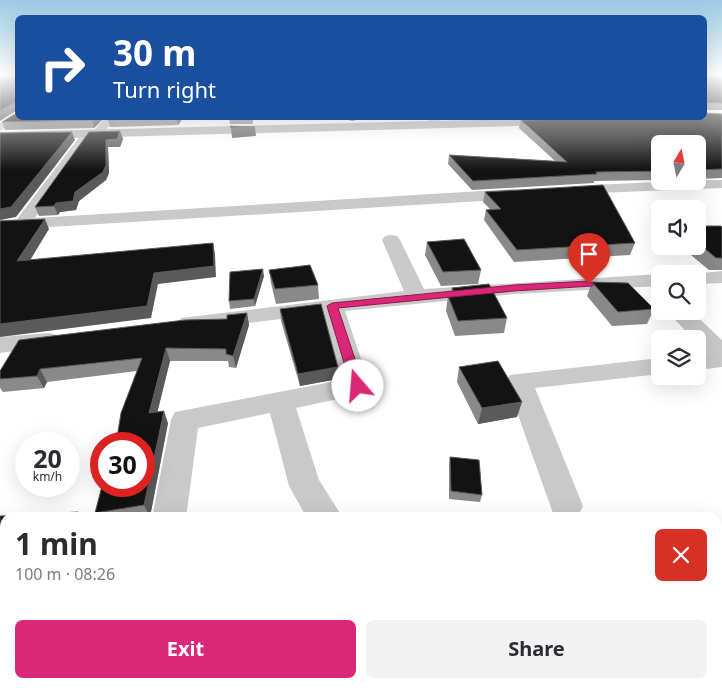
<!DOCTYPE html>
<html lang="en">
<head>
<meta charset="utf-8">
<style>
  body { margin:0; font-family:"Noto Sans",sans-serif; background:#f2f2f3; color:#2b2b33; height:100vh; display:flex; flex-direction:column; font-size:19px; white-space:nowrap }
  * { box-sizing:border-box; margin:0 }
  p { font-size:16px; color:#7c7c81 }
  .icon { flex:none; width:28px; height:28px; fill:none; stroke:currentColor; stroke-width:2; stroke-linecap:round; stroke-linejoin:round }
  .map { position:relative; flex:1; overflow:hidden }
  .drawer { position:absolute; left:0px; top:512px; width:722px; height:176px; display:flex; flex-direction:column; background:#fff; border-radius:15px 15px 0 0; box-shadow:0 5px 20px #0002 }
  .drawer>* { flex:none }
  .guide { position:absolute; left:15px; top:15px; width:692px; height:105px; border-radius:8px; box-shadow:0 5px 20px #0002; background:#1a4fa0; color:#fff; overflow:hidden }
  .needle { width:32px; rotate:10deg }
  .controls { position:absolute; left:651px; top:135px; display:grid; gap:10px }
  .controls a { display:grid; place-items:center; width:55px; height:55px; border-radius:8px; background:#fff; box-shadow:0 5px 20px #0002; font-size:25px }
  .speed { position:absolute; left:15px; top:432px; display:flex; gap:10px; font-size:25px; font-weight:700; text-align:center }
  .speed>* { display:grid; place-content:center; width:65px; height:65px; border-radius:50%; background:#fff; box-shadow:0 5px 20px #0002; line-height:1 }
  .speed small { font-size:12px; font-weight:400 }
  .speed .limit { border:8px solid #d22; background:#fff; color:#111 }
  .pin { position:absolute; display:grid; place-items:center; width:42px; height:42px; color:#fff; margin:-51px -21px; border-radius:50% 50% 50% 0; rotate:-45deg; box-shadow:0 0 5px #0007 }
  .pin .icon { rotate:45deg }
  .me { position:absolute; width:55px; margin:-28px; rotate:342deg; stroke-linejoin:round; filter:drop-shadow(0 0 4px #0008) }
  .turn { display:flex; align-items:center; gap:18px; height:105px; padding:0 15px; font-size:22px }
  .turn .icon { width:65px; height:65px; stroke-width:2.5 }
  .turn b { display:block; font-size:35px; line-height:42px }
  .round { display:grid; place-items:center; flex:none; width:52px; height:52px; border-radius:8px; background:#f2f2f3 }
  .head { display:flex; align-items:center; justify-content:space-between; height:85px; padding:0 15px }
  h1 { font-size:30px; font-weight:700; line-height:38px }
  .primary-button { display:flex; gap:10px; margin-top:auto; padding:10px 15px }
  .primary-button a { flex:1; height:58px; border-radius:8px; background:#db2777; color:#fff; font-size:20px; font-weight:700; line-height:58px; text-align:center }
  .primary-button a+a { background:#f2f2f3; color:#2b2b33 }
  .map>svg:first-child { display:block }
</style>
</head>
<body>
<div class="map">
<svg width="722" height="688" viewBox="0 0 722 688">
  <rect width="100%" height="100%" fill="#fff"/>
  <g fill="none" stroke-linecap="round" stroke-linejoin="round">
    <path fill="#c9c9c9" fill-rule="evenodd" d="M18 112V118H21L0 131V123Z
      M105 118H115L102 135 93 134 35 218 515 189 523 194 515 199 0 230V220L17 219 84 131 93 132Z
      M427 118H437L442 125 440 127H432Z
      M698 180H722V188L573 194 566 190 573 186Z
      M391 235 397 236 400 240 424 289 660 274V286L514 294 345 311 370 386 366 393 296 408 319 480 343 518H307L289 486 270 413 198 428 186 518H152L171 420 175 412 342 380 323 314 189 330 181 328 178 323 181 318 404 291 382 240 385 236Z
      M722 271V283L698 284V274H691Z
      M667 311H691L722 340V367L698 370V354L707 353 698 343V339H693Z
      M49 333 57 335 61 340 57 345 0 353V337Z
      M660 358V374L535 388 583 506 578 516 575 518 554 516 506 381 510 375Z"/>
    <path fill="#b6b6b6" fill-rule="evenodd" d="M547 118H559L564 121 558 125 0 140V132Z"/>
  </g>
  <path fill="#898989" d="M5 74H18V111L17 110 0 121 16 75Z
    M705 74H722V110H705Z
    M722 114V178L698 179V144H660V180L594 181V183L472 190 448 164 449 155 555 161 519 128 521 120 705 118Z
    M18 118H104L94 128 5 130 2 122Z
    M109 118H183L178 125 110 127 108 120Z
    M229 118H253V124H230Z
    M350 118H356L355 121H350Z
    M398 118H426V119L399 120Z
    M438 118H484L440 119Z
    M120 131 123 139 120 147H108L109 173 106 180 79 201 76 210 60 212 58 215 39 216 35 207Z
    M485 192 635 243 630 255 514 262 484 220 486 210 490 209 483 202Z
    M698 226 722 227V270H709L680 246H698Z
    M427 242 481 270 478 284 441 286 425 255Z
    M269 270 318 285 319 299 276 304 271 283Z
    M264 276 255 306 230 309 229 301Z
    M592 282 654 309 647 324 612 326 587 296Z
    M452 288 507 318 504 333 455 336 446 311 448 296H450Z
    M280 309 338 367V379L300 386 281 321Z
    M247 313 249 325 236 368 229 367 228 361H170L157 412 168 423 150 517 98 518 95 513 144 486 137 371 47 382 44 388 3 392 0 388V371L227 319Z
    M459 367 517 417 478 424 457 382Z
    M450 457 482 495 480 502 449 499V465Z
    M0 516 5 518V595H0Z"/>
  <path fill="#5a5a5a" d="M14 103 17 110 0 121V111Z
    M94 118H104L94 128 92 120Z
    M176 118H183L178 125Z
    M255 127 256 136 232 138 231 128Z
    M120 131 123 139 120 147H108L109 173 106 180 79 201 76 210 60 212 58 215 54 206 56 203 75 192 106 140Z
    M72 132 75 140 16 217 0 220V209Z
    M45 219 49 229 23 272 17 261Z
    M213 243 215 254 216 277 158 284 151 318 0 337V324L154 273Z
    M263 269 264 276 255 306 254 299Z
    M247 313 249 325 236 368 233 356Z
    M166 348 170 361 154 426 149 413Z
    M338 367V379L300 386 298 374Z
    M40 369 47 382 44 388 37 376Z
    M522 402 517 417 478 424 482 408Z
    M164 411 168 423 150 517 144 505Z
    M78 512 82 518H76Z"/>
  <path fill="#131313" stroke="#5a5a5a" d="M16 74H18V108L14 103 0 111V76H16Z
    M705 74H722V103H708L705 109Z
    M18 112V118H94L92 120 2 122Z
    M705 113 722 114V169L698 170V144H660V171L596 172 597 174 473 181 449 155 567 162 521 120 624 118H705Z
    M109 118H169L108 120Z
    M230 126 255 127 231 128Z
    M120 131 117 139 106 140V165L103 172 75 192 73 201 56 203 54 206 35 207 89 132Z
    M72 132 11 207 0 209V133Z
    M603 185 635 243 517 250 486 210 501 209 485 192Z
    M45 219 17 261 213 243 214 266 154 273 147 306 0 324V221Z
    M698 226H721L722 227V258H716L698 243Z
    M464 239 481 270 443 272 427 242Z
    M310 265 318 285 275 289 269 270Z
    M263 269 254 299 229 301 230 272Z
    M592 282 628 283 654 309 618 312Z
    M489 284 507 318 458 321 448 296H456L452 288Z
    M321 304 338 367 298 374 280 309Z
    M247 313 233 356 226 354V349L166 348 149 413 164 411 144 505 95 513 102 486H144V444H116L121 413 142 358 40 369 37 376 0 379V371L19 340 185 320 227 319V315Z
    M498 361 522 402 482 408 459 367Z
    M450 457 479 460 482 495 451 491Z
    M78 512 76 518H5V580H0V516Z
    M337 684H410V688H336Z"/>
  <linearGradient id="sky" x2="0" y2="1"><stop stop-color="#9acae4"/><stop offset="0.44" stop-color="#fff"/><stop offset="1" stop-color="#fff" stop-opacity="0"/></linearGradient>
  <rect width="722" height="170" fill="url(#sky)"/>
  <path fill="#db2777" stroke="#8e194d" d="M589 281 594 284 592 286 514 291 338 308 364 386 358 391 351 386 327 306 332 303 514 285Z"/>
</svg>
<div class="controls">
<a><svg class="needle" viewBox="-14 -14 28 28"><path d="M0-13l5 13h-10z" fill="#e53935"/><path d="M0 13l5-13h-10z" fill="#7c7c81"/></svg></a>
<a><svg class="icon" aria-label="sound" viewBox="0 0 24 24"><path d="M4 9h4l5-4v14l-5-4H4zM17 9q2 3 0 6"/></svg></a>
<a><svg class="icon" aria-label="search" viewBox="0 0 24 24"><circle cx="10" cy="10" r="6"/><path d="M15 15l6 6"/></svg></a>
<a><svg class="icon" aria-label="layers" viewBox="0 0 24 24"><path d="M12 4l9 5-9 5-9-5zM3 14l9 5 9-5"/></svg></a>
</div>
<div class="speed"><div>20<small>km/h</small></div><div class="limit">30</div></div>
<div class="pin" style="left:589px;top:284px;background:#d93025"><svg class="icon" aria-label="arrive" viewBox="0 0 24 24"><path d="M6 21V4h12l-3 4 3 4H6"/></svg></div>
<svg class="me" style="left:358px;top:386px" viewBox="-20 -20 40 40"><circle r="19" fill="#fff"/><path d="M0-13L10 11 0 6-10 11z" fill="#db2777"/></svg>
<div class="guide">
<div class="turn"><svg class="icon" aria-label="right" viewBox="0 0 24 24"><path d="M7 20v-9h11M14 6l5 5-5 5"/></svg><div><b>30 m</b>Turn right</div></div>
</div>
<section class="drawer">
<div class="head"><div><h1>1 min</h1><p>100 m · 08:26</p></div><a class="round" style="background:#d93025;color:#fff"><svg class="icon" aria-label="close" viewBox="0 0 24 24"><path d="M6 6l12 12M18 6L6 18"/></svg></a></div>
<div class="primary-button"><a>Exit</a><a>Share</a></div>
</section>
</div>
</body>
</html>
